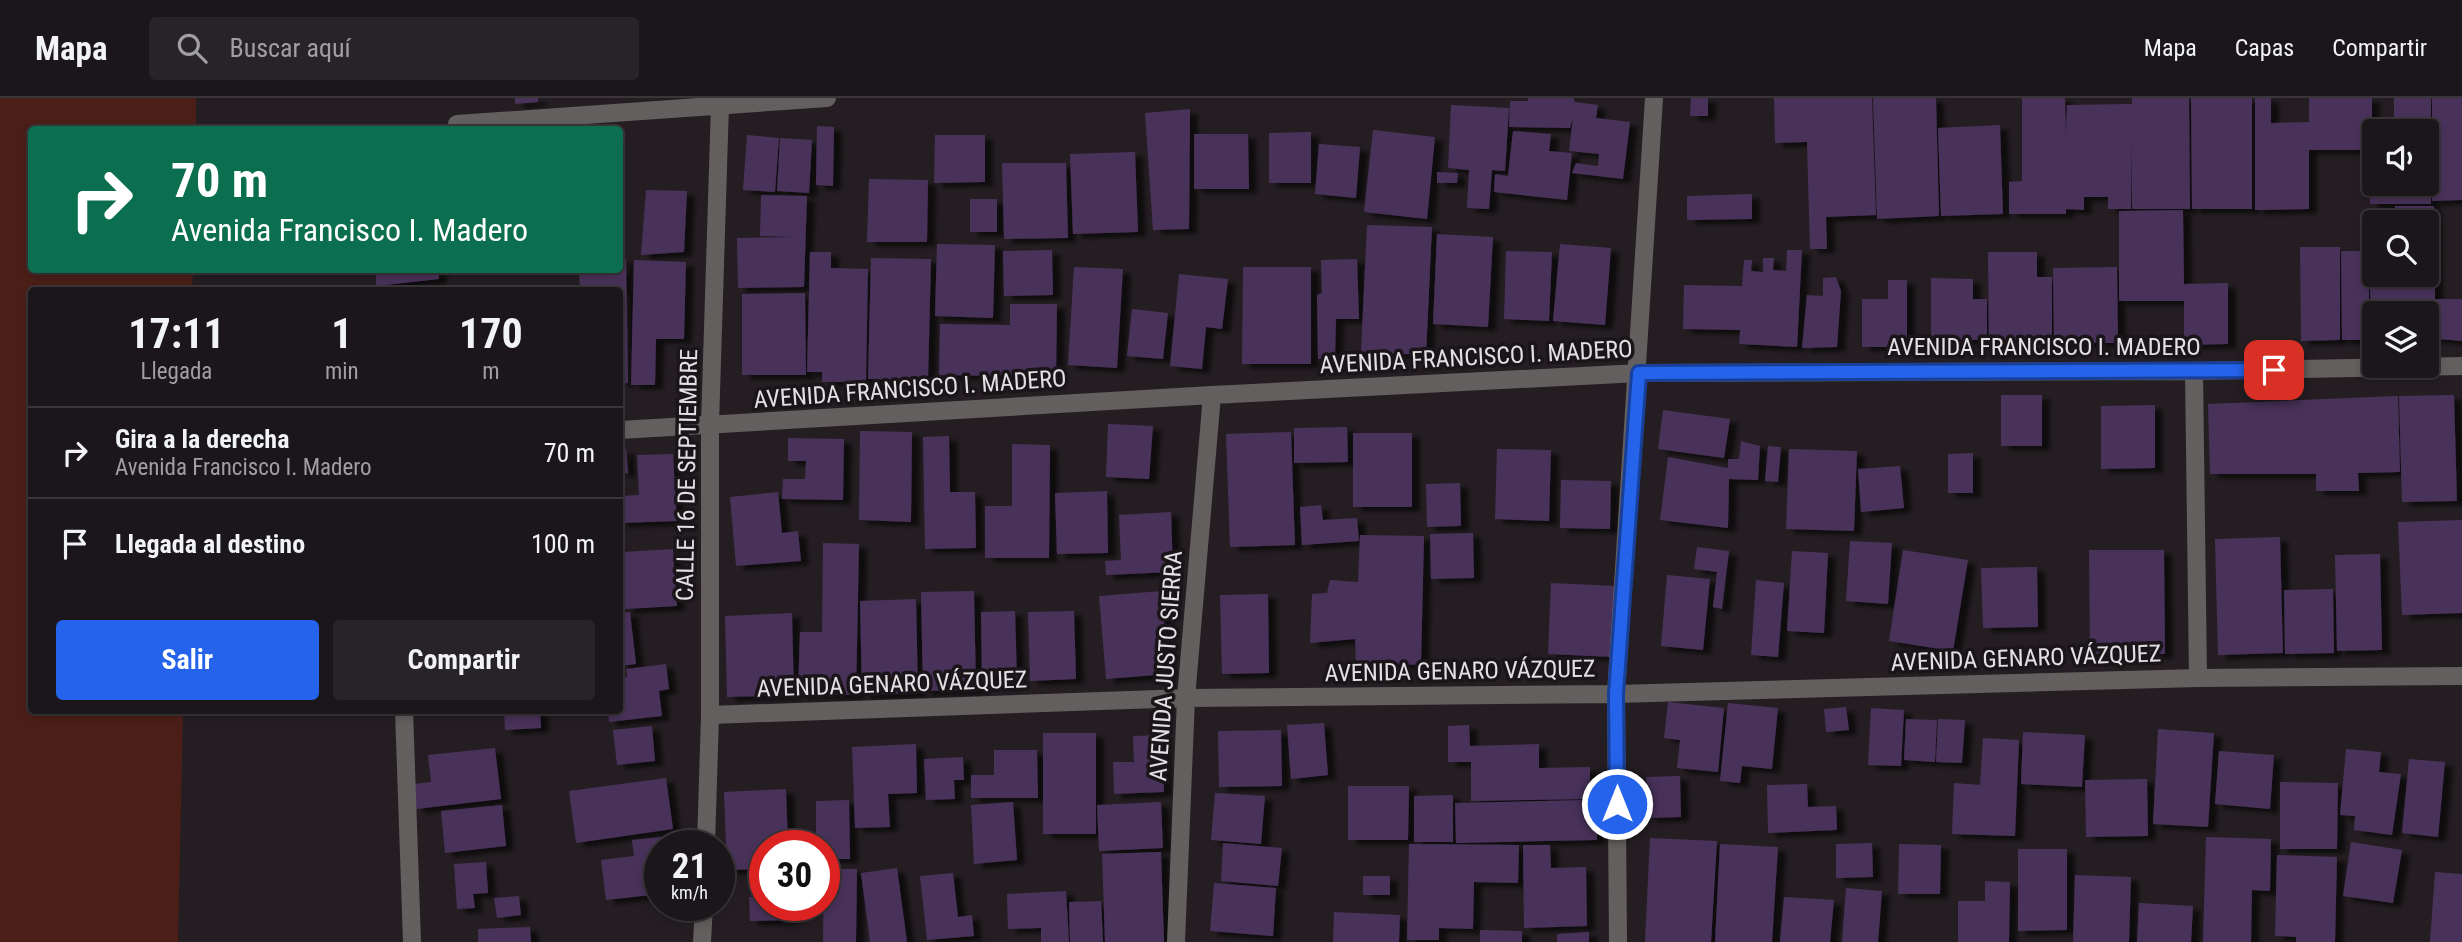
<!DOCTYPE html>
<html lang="es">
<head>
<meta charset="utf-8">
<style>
  body { margin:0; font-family:"Roboto Condensed",sans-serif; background:#282327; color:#f1f3f6; height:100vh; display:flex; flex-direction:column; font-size:26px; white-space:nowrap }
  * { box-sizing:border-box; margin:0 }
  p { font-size:23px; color:#a09fa2 }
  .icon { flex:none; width:38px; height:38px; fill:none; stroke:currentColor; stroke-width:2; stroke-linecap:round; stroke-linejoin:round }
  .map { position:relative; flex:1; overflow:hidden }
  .panel { position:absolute; left:28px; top:189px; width:595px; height:427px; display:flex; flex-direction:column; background:#1b161a; border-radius:7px; box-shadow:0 4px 10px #0003,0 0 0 2px #393539 }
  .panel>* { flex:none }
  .banner { position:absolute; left:28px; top:28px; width:595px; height:147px; border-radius:7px; box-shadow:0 4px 10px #0003,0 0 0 2px #393539; background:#0b6e4f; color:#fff; overflow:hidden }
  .fabs { position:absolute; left:2362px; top:21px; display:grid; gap:14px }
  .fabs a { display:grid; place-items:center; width:77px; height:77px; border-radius:7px; background:#1b161a; box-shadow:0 4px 10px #0003,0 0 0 2px #393539; font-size:35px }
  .speed { position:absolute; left:644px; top:732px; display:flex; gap:14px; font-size:35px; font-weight:700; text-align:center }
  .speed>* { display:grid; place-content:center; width:91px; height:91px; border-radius:50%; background:#1b161a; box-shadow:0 4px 10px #0003,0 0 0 2px #393539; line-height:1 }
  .speed small { font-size:18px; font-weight:400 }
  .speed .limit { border:10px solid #d22; background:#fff; color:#111 }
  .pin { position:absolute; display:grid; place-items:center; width:60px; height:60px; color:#fff; margin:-30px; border-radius:14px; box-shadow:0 4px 10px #0006 }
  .me { position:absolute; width:77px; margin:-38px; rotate:0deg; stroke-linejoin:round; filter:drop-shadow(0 0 5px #0008) }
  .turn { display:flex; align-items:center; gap:24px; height:147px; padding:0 28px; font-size:32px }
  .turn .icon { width:91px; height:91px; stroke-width:2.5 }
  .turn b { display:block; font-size:49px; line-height:60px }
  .eta { display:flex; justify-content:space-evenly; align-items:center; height:119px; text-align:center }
  .eta b { font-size:42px; font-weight:700; line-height:49px }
  .primary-button { display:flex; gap:14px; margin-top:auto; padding:14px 28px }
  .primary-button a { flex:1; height:80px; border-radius:7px; background:#2563eb; color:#fff; font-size:28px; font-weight:700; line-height:80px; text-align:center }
  .primary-button a+a { background:#282327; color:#f1f3f6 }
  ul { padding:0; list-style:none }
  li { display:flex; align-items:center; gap:21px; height:91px; padding:0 28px; border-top:2px solid #393539 }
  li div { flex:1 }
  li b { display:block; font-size:26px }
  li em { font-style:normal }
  header { display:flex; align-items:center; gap:42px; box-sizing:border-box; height:98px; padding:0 35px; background:#1b161a; border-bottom:2px solid #393539 }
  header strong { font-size:33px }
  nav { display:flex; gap:38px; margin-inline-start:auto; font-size:24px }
  .search { width:490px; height:63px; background:#282327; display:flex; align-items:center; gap:18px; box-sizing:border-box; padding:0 24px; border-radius:7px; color:#a09fa2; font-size:26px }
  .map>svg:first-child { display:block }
</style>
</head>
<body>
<header>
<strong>Mapa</strong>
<div class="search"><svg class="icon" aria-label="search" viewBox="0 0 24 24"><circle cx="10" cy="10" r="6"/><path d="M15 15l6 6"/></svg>Buscar aquí</div>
<nav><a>Mapa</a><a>Capas</a><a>Compartir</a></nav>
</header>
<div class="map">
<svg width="2462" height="844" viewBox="0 0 2462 844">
  <defs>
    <filter id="shadow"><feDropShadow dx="8" dy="4.5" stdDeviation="2" flood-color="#0009"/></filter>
  </defs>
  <rect width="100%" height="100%" fill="#241e22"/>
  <path fill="#4b1f18" d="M0 0H196V31L32 32V172H193L192 192H32V612L183 613 178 844H0Z"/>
  <path fill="#49325a" filter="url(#shadow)" d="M515 0H538V4L515 6Z
    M1528 0H1573L1575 4 1598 7 1596 20 1630 24 1623 81 1572 75 1576 65 1598 68 1599 56 1569 53 1573 19 1570 30 1509 29 1510 3H1528Z
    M1691 0H1708V18H1690Z
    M1774 0H1872L1876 117 1826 119 1827 151H1810L1807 44 1775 45Z
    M1873 0H1936L1939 118 1877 121Z
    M2022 0H2065L2066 37 2067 7 2132 6V0H2189L2190 111H2132L2131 38V111H2108V99H2084V112L2066 111V116H2009V84L2022 83Z
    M2191 0H2252V111H2192Z
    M2255 0H2271V25L2309 24V0H2372V52H2309V111L2255 112Z
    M2394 0H2431V106H2370L2369 53H2375V86H2427V33H2394Z
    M2432 0H2462V102L2432 103Z
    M1451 7 1509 10 1505 73 1492 72 1489 111 1467 110 1469 72 1448 70Z
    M1190 11 1189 131 1153 132 1145 15Z
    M2000 27 2003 116 1941 118 1938 30Z
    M817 28 834 29 833 88 816 87Z
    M1373 32 1435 39 1427 121 1364 114Z
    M1513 33 1551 36 1549 53 1572 55 1567 102 1494 94 1495 76 1508 78Z
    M1311 34V85H1269V35Z
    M1194 36H1248L1249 91H1194Z
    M747 37 779 40 775 94 743 92Z
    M935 37H985V84L934 85Z
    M780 40 812 42 809 95 777 93Z
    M1319 46 1360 49 1356 100 1315 96Z
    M1135 54 1138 134 1073 136 1070 56Z
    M1002 65H1066L1068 140 1004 141Z
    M1437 74 1458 75 1457 85H1437Z
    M869 81 928 82 927 144H867Z
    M646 92 687 93 684 154 641 157Z
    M1752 96V121L1687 122V98Z
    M761 97 807 98 804 189 738 190 737 140 796 139 760 138Z
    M970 101H997V134H970Z
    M2395 108H2434L2435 201H2462V243L2427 240V215H2375V241H2371L2370 184H2396V177H2427V124H2395Z
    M2183 112 2184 186 2228 185V246L2184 247V203H2119V113Z
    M1367 127 1432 129 1426 257 1361 254Z
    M1437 136 1493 139 1488 229 1433 226Z
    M937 146 995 147 993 220 935 218Z
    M1560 146 1611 150 1605 227 1553 223Z
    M2300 149H2340V242L2301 243Z
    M1052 152 1053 197 1004 198 1003 153Z
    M1787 152H1802L1797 249 1739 246 1740 232 1683 231 1684 187 1742 188 1744 162H1752L1751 173 1763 174V160H1774L1773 172 1786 173Z
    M1506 153 1552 154 1549 223 1504 221Z
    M2341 153H2369V242H2342Z
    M810 154H831V170L868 171 866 284H822V274H807Z
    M1988 154H2037V179H2052V253L1989 254Z
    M871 160 931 161 928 282 868 281Z
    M620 161H626L628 285H620V192H580L579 172H620Z
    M1357 161 1359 221H1336L1335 260 1318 261 1317 197 1322 195 1321 162Z
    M634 162 686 164 684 241H656L655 287H631Z
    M1074 169 1123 171 1117 270 1068 267Z
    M1243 169H1311V266H1242Z
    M2117 169 2118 245H2054L2053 170Z
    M376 172H439V181L376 188Z
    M1179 176 1228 181 1222 231 1206 229 1202 271 1170 268Z
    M1836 179 1841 193 1837 249 1802 250 1807 197 1823 198V180Z
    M1931 180 1973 181V201H1987V242H1931Z
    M1888 182H1907V249H1862V201H1888Z
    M805 195 806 277H742V196Z
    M1010 206H1057L1056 279 939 277 940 226 1010 227Z
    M1132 211 1168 215 1163 261 1127 258Z
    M2001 297H2042V348H2001Z
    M2454 297 2457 403 2402 404 2399 298Z
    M2398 298 2400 374 2358 375 2359 393H2316V376H2210L2208 306Z
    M2155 307V370L2101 371V308Z
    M1663 312 1730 321 1724 360 1658 351Z
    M1108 326 1153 328 1149 381 1106 379Z
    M1347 329 1348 364 1294 365V330Z
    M860 333 912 334 911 424 859 422Z
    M1291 334 1295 447 1230 449 1226 336Z
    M1353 335H1412V409H1353Z
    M949 338 950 394H975L976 450 925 451 923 339Z
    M788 340 844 341 843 402 782 401 783 381H805L806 363H788Z
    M1741 343 1760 348 1758 382 1729 381 1728 430 1660 422 1668 359 1728 370V361H1739Z
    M1012 346 1050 347 1049 460H985V408H1012Z
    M1768 348 1781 349 1778 384 1765 383Z
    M626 351 628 375H620V352Z
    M1497 351 1551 352 1549 423 1495 421Z
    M1789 351 1857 353 1854 433 1786 431Z
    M1973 355V395H1948V356Z
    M673 356 677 423 620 425V398L639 397 637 357Z
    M1900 368 1904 410 1861 414 1858 371Z
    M1561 382 1611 383 1610 431 1560 430Z
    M1460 385 1461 428 1427 429 1426 386Z
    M1107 393 1108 455 1057 456 1055 395Z
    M778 394 782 435 798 433 801 463 736 468 730 399Z
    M1321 407 1323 422 1357 420 1359 443 1302 447 1300 409Z
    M1171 414 1173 474 1106 477 1105 463 1121 462 1119 417Z
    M2462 422V515L2402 517 2398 424Z
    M1473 435 1474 480 1431 481 1430 436Z
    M1360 437 1424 438 1421 567 1356 565 1355 541 1310 545 1312 496 1327 495 1330 482 1358 484Z
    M2280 439 2283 555 2218 557 2215 441Z
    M1850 443 1892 445 1888 506 1846 503Z
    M823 445 859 446 856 597 798 596 800 534H822Z
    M1697 449 1729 453 1722 511 1713 509 1717 474 1694 471Z
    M673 451 677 508 625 511 623 454Z
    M1903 452 1968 462 1953 553 1889 543Z
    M2089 452H2164L2165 556H2090Z
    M1792 453 1828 455 1824 535 1787 533Z
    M2380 456 2382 552 2337 553 2335 457Z
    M2037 469 2038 529 1983 530 1981 470Z
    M1667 477 1710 481 1703 552 1661 548Z
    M1756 482 1784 485 1778 559 1751 557Z
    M1551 485 1615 488 1612 559 1548 556Z
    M2333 491 2334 555 2285 556 2284 492Z
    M974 493 976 592 923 593 921 494Z
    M1162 493 1168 576 1106 581 1099 498Z
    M1268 496 1269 575 1222 576 1220 497Z
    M916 501 918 595 862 597 860 503Z
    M1015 513 1017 583 982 584 981 514Z
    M1074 513 1076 581 1030 583 1028 514Z
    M630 514 636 566 620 568V515Z
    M792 515 794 597 727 599 725 518Z
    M666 566 669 591 659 593 662 618 609 624 608 612H620V580L627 579 626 571Z
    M1668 604 1724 610 1718 674 1677 670 1680 642 1664 640Z
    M1728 605 1778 610 1772 671 1742 668 1740 685 1720 683Z
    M1846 609 1849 632 1826 634 1824 611Z
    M1871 610 1904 612 1901 668 1868 667Z
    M504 612H540L541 630 505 632Z
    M1906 621 1937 622 1935 664 1904 662Z
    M1938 621 1965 622 1962 665 1936 664Z
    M1324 625 1328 677 1291 681 1287 627Z
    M1469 627 1470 648 1539 646V670L1590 669V701L1471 703V664H1448V628Z
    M652 628 655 663 617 667 613 632Z
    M2158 631 2214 635 2208 729 2153 726Z
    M1281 632 1282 688 1219 689 1218 633Z
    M2023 634 2085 637 2082 689 2021 686Z
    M1043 635H1096V736H1043Z
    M1162 637 1164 694 1114 696 1113 664H1134L1133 638Z
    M1983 640 2019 642 2015 738 1952 736 1954 685 1980 687Z
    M916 646 917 695 888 696 890 729 855 730 852 649Z
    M495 650 501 701 416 711 413 686 431 684 428 657Z
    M2346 651 2381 654 2379 674 2401 676 2392 737 2354 732 2355 718 2340 717Z
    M994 652H1037L1038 700H971V677H994Z
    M2219 653 2274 657 2270 711 2215 706Z
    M963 659 964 682H954L955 701 926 702 924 661Z
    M2409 661 2445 664 2438 739 2402 735Z
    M1680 678 1681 719 1648 720 1646 679Z
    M666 680 673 731 576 745 569 693Z
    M2147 681 2148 738 2086 739 2085 682Z
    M2280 684 2338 685 2337 751H2280Z
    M1807 686 1808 709 1836 708 1837 732 1768 735 1767 687Z
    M1348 688H1409L1408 742H1348Z
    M786 691 788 747H765V771L727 772 724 694Z
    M1215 695 1265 698 1261 746 1211 742Z
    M1453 697V744H1414V698Z
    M849 702 850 761H824V747H816V703Z
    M1589 702V718L1597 717V742L1456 745 1455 705Z
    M1013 704 1017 762 974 766 971 707Z
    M1161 704 1163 750 1099 753 1097 707Z
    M502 707 506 748 445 755 441 713Z
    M662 739 660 796 606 802 601 762 634 758 632 742Z
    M2206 739 2271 741 2270 793 2252 792 2251 844H2203Z
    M1650 740 1717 743 1711 844H1645Z
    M2351 744 2402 752 2393 805 2343 798Z
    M1223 745 1282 750 1278 788 1221 783Z
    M1872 745 1873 779 1836 780V746Z
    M1409 746 1519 747 1518 785 1474 784 1473 831 1439 830V842H1407Z
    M1720 746 1778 749 1772 844H1715Z
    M1899 746 1941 747 1940 796H1898Z
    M1523 747H1550L1551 770 1586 769 1587 828 1524 830Z
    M2018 751H2067V832L2018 833Z
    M1161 754 1164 844H1105L1102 756Z
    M2277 757 2337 759 2335 844H2296V839L2275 838Z
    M486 764 488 795 473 796 475 810 457 811 454 766Z
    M897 770 907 844H870L861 775Z
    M824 771H857L856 844H823Z
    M2435 774 2462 776V844H2430Z
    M953 775 958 819 972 817 974 838 927 842 920 778Z
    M2075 777 2131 779 2129 844H2073Z
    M1363 778H1390V797H1363Z
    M759 779H765V807H792L793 822 750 823 749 799H759Z
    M1985 783 2010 784 2009 844H1958V803H1985Z
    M1214 785 1276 790 1273 838 1210 833Z
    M1846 790 1882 793 1878 844H1842Z
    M1066 793 1069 844H1041V830L1008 831 1007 796Z
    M519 798 521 817 497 820 494 800Z
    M1784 799 1834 802 1830 844H1780Z
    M1101 803 1103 844H1070L1069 804Z
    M2139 805 2193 808 2191 844H2137Z
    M1334 814 1400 817 1399 844H1333Z
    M530 829 531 844H478V831Z
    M1480 832 1522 833V844H1480Z
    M1589 834V844H1557V836Z"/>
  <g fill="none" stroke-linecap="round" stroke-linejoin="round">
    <path stroke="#635f5f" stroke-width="18" d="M457 26 827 0
      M2194 273 2198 580
      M620 332 1212 297 1639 275 2194 273 2462 268
      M404 612 412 844
      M710 617 1186 600 1616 596 2198 580 2462 578
      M706 747 710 617V327L720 6
      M702 844 704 807
      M1176 844 1186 600 1212 297
      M1618 844 1616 596 1654 0"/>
  </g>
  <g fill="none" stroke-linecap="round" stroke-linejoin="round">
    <g stroke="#184099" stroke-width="18">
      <path id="route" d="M1617 706 1616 596 1639 275 2274 272"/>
    </g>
    <use href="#route" stroke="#2563eb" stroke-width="12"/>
  </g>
  <g text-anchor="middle" stroke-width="7" stroke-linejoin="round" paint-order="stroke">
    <g font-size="24" fill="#e3dfe2" stroke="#1a1519">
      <text x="2044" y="257">AVENIDA FRANCISCO I. MADERO</text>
      <text transform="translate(1476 259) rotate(-3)" y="8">AVENIDA FRANCISCO I. MADERO</text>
      <text transform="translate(910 291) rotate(-4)" y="8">AVENIDA FRANCISCO I. MADERO</text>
      <text transform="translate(687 377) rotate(-89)" y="8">CALLE 16 DE SEPTIEMBRE</text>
      <text transform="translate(2026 560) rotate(-2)" y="8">AVENIDA GENARO VÁZQUEZ</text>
      <text transform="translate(1166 568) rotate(-86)" y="8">AVENIDA JUSTO SIERRA</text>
      <text transform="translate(1460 573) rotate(-1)" y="8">AVENIDA GENARO VÁZQUEZ</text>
      <text transform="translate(892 586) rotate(-2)" y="8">AVENIDA GENARO VÁZQUEZ</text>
    </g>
  </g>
</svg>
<div class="fabs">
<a><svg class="icon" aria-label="sound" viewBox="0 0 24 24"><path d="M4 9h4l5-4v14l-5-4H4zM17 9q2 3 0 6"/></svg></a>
<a><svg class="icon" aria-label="search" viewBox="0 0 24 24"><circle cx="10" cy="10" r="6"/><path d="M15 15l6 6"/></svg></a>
<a><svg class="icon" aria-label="layers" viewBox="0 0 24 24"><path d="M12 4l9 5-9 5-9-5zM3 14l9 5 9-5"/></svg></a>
</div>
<div class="speed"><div>21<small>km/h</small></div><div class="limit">30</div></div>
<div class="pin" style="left:2274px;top:272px;background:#d93025"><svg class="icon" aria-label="arrive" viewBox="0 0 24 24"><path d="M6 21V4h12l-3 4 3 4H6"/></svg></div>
<svg class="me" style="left:1617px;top:706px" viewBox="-20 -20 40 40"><circle r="17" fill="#2563eb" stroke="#fff" stroke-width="3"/><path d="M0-11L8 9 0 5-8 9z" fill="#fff"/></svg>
<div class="banner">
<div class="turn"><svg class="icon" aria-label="right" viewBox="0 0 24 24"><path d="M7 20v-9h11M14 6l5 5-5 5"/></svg><div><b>70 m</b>Avenida Francisco I. Madero</div></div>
</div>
<section class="panel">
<div class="eta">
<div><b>17:11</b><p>Llegada</p></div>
<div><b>1</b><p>min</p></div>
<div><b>170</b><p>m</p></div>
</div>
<ul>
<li><svg class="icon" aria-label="right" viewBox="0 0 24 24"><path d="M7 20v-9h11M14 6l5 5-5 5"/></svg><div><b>Gira a la derecha</b><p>Avenida Francisco I. Madero</p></div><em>70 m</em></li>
<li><svg class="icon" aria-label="arrive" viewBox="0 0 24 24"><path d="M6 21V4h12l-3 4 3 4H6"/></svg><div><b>Llegada al destino</b></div><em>100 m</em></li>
</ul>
<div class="primary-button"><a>Salir</a><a>Compartir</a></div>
</section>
</div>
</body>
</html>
